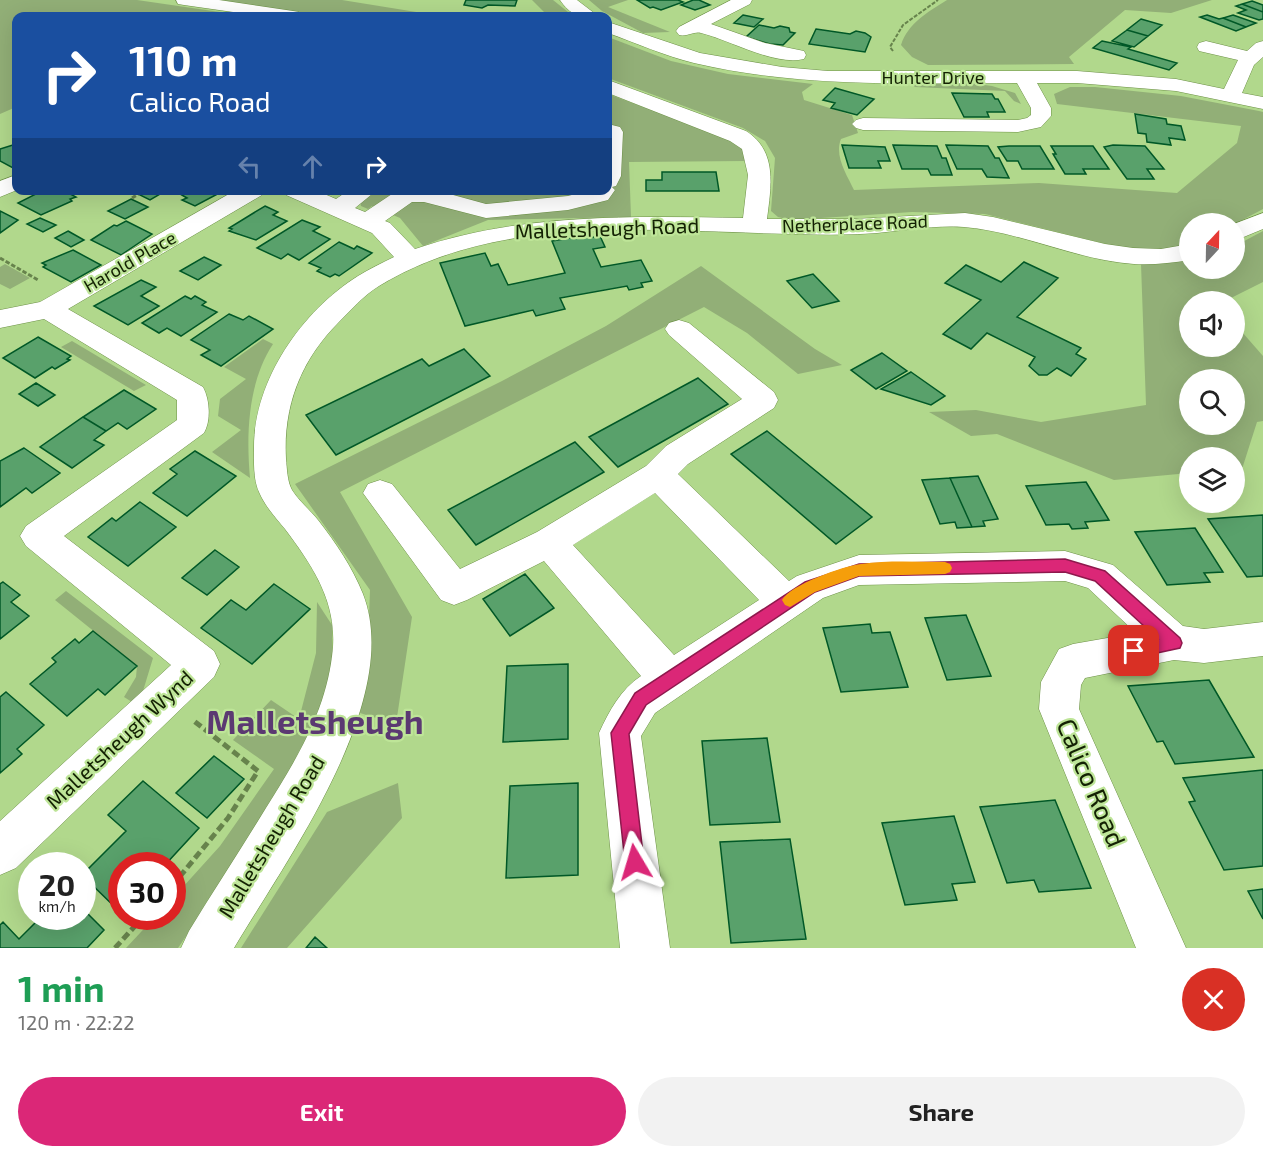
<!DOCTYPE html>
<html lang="en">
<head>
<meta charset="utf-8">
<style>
  body { margin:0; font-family:"Exo 2",sans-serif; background:#f2f2f2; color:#222; height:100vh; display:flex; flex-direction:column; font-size:22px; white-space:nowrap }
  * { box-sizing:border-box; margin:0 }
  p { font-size:20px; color:#767676 }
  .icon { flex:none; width:33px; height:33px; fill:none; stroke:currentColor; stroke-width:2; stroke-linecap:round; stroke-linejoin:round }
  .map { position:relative; height:948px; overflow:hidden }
  .details { display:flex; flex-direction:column; background:#fff; flex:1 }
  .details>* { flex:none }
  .top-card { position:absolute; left:12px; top:12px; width:600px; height:183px; border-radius:12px; box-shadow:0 6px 24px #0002; background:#1a4fa0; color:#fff; overflow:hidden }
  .needle { width:39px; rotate:22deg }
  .controls { position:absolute; left:1179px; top:213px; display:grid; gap:12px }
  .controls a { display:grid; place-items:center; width:66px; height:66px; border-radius:50%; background:#fff; box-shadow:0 6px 24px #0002; font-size:30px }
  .speed { position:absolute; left:18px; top:852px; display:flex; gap:12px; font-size:30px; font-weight:700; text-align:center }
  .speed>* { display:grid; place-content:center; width:78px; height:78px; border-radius:50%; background:#fff; box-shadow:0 6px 24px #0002; line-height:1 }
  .speed small { font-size:15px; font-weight:400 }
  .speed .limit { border:9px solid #d22; background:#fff; color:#111 }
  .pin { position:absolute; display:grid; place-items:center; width:51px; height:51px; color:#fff; margin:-26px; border-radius:12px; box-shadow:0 3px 9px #0006 }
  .me { position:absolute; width:66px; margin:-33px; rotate:353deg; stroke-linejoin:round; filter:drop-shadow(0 0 4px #0008) }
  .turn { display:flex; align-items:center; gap:21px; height:126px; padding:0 18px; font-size:27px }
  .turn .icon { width:78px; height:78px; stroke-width:2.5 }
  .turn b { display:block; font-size:42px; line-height:51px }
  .lanes { display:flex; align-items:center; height:57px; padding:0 18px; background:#0003; justify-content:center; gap:30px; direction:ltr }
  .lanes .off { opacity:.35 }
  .round { display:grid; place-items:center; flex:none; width:63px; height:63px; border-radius:32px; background:#f2f2f2 }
  .head { display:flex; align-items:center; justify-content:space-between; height:102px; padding:0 18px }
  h1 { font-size:36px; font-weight:700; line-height:45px; color:#1e9e55 }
  .button { display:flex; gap:12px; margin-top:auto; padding:12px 18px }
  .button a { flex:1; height:69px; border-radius:36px; background:#db2777; color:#fff; font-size:24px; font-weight:700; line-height:69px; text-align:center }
  .button a+a { background:#f2f2f2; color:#222 }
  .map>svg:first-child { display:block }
</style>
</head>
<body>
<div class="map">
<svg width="1263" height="948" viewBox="0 0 1263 948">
  <rect width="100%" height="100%" fill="#b1d88c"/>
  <path fill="#92af77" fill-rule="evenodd" d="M0 0H137L247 16H16V107L0 114Z
    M219 0H342L441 16H313Z
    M532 0H553L573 16H548Z
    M589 0H628L608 7 670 32 643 33 602 11Z
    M947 0H1212L1171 13 1125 10 1069 57 1074 64 928 65 912 57 901 45C908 23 928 12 947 0Z
    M608 37 671 61 728 74 813 84 802 92 804 100 852 115 858 133 841 139C834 156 847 175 854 190L1039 183 1177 193 1237 143 1241 126 1057 104 1054 94 1070 87H1095L1181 96 1259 111 1263 112V209L1235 224H1190L1189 247 1135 251 985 214 912 212 791 220 778 217 771 211 775 158 765 141 743 128 608 78Z
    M912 84H977L992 86 1015 93 1021 104 1014 101 1005 91 915 87Z
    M608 94 719 135 741 147 746 161 629 162 631 217 488 220 423 246 400 218 372 206 368 209 361 206 360 202 377 190H608Z
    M1263 231V282L1225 301 1190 302V346H1234L1235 324 1263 356V421L1257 422 1242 469H1235L1234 458H1190L1189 473 1114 480 997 434 971 436 929 412 976 410 1041 422 1146 405 1141 264 1189 260 1190 268H1234L1235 246ZM1190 380H1234V424H1190Z
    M5 264 30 278 10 289 0 284V267Z
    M701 266 815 349 842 365 798 374 747 333 704 307 340 492 412 617 396 724 360 713 367 673 370 590 295 484 502 381 606 326Z
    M263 339 273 344C248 382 246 434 250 478L212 452 241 430 218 416 220 399 246 379 224 367Z
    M72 341 146 385 134 391 61 347Z
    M66 591 153 658 143 691 132 702 124 697 136 677 137 666 55 600Z
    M317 602 332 625V668L310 743 275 806 178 948H126L155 917 172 916 173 898 220 846 274 769 233 740 271 700 299 719 316 653Z
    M398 783 402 818 287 948H241L327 812Z"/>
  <path fill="#59a16b" stroke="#005827" stroke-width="1.5" d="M466 0H517L515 6 488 5 482 8 464 5Z
    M637 0H678L683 2 661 10 653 7 650 8Z
    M693 0H699L710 5 695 10 681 5Z
    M1252 1 1263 5V12L1242 4Z
    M1242 4 1263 12V19L1259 20 1238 13 1246 10 1236 6Z
    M743 15 763 19 754 27 734 23Z
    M1207 15 1219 19 1223 18 1246 27 1236 31 1200 17Z
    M1233 15 1256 23 1246 27 1223 18Z
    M1141 19 1162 25 1148 36 1127 30Z
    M759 25 774 28 780 26 789 28 790 32 795 33 783 45 770 44 746 37Z
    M816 29 850 34 856 31 865 33 871 37 865 52 809 44Z
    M1127 30 1148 36 1134 47 1112 41Z
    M1102 41 1131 47 1128 49 1177 63 1169 70 1093 48Z
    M835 88 874 99 857 115 831 108 835 103 823 100Z
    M952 93 992 94 995 99H998L1005 112H987L989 117H964Z
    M1135 114 1166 119 1167 124 1181 126 1185 140 1169 138 1171 145 1147 142 1146 134 1138 133Z
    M16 144V166L13 168 0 161V149Z
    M842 145 885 147 890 161H878L881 168H849Z
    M893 145 937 146 942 158H946L952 175H931L928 169H902Z
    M946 145 988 146 995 158H999L1009 178 987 177 982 169H957Z
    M1113 145 1145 146 1164 169H1147L1154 179H1127L1104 147Z
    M1009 146H1040L1054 169H1022L1018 161H1007L998 147Z
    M1051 146H1093L1109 169H1083L1086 174H1065L1053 154H1056Z
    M662 172H716L719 191H646V180H662Z
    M36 190H63L76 197 70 199 72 201 41 215 18 203 36 194 33 192Z
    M149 190H167L150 200 140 195Z
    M186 190H225L195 206 182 200 187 198 180 194Z
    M131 199 148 207 125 219 108 211Z
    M265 206 278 212 273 215 287 221 256 240 229 231 232 229 229 228Z
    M0 211 18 220 0 233Z
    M40 218 56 225 43 232 27 224Z
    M302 220 320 227 313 231 330 239 299 260 288 254 281 259 257 248Z
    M126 221 152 234 121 255 91 240 114 225 117 226Z
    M68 231 84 240 71 247 55 238Z
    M587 235 588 238 600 236 605 247 593 249 601 267 641 260 652 281 641 283 643 287 629 290 627 286 560 298 565 309 536 316 533 310 465 326 440 263 485 253 491 266 498 264 508 285 565 273 552 241Z
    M339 242 354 249 357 246 372 253 339 276 335 274 330 277 317 271 321 268 309 263Z
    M73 250 101 265 71 282 43 267 46 265 42 263Z
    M204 257 221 265 198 280 180 271Z
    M1024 262 1058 278 1017 317 1081 348 1076 354 1086 359 1071 376 1057 368 1047 375H1039L1029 366 1035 357 987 333 971 349 943 334 981 300 945 283 966 265 1001 282Z
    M813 274 839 301 812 308 787 281Z
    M141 280 156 287 141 296 159 306 128 325 94 306Z
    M185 296 191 299 195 296 206 302 202 305 217 312 181 336 167 328 159 333 142 323Z
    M229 314 243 320 249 316 273 329 221 366 201 355 210 350 191 340Z
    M38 337 71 356 67 359 70 360 55 369 52 367 35 378 3 358Z
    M464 349 490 376 336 455 306 415 422 359 429 366Z
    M882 353 907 371 876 389 851 370Z
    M911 372 945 396 931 405 881 389Z
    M698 378 728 404 618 467 589 437Z
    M36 383 55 395 38 406 19 394Z
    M124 390 156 409 127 429 118 423 106 431 83 417Z
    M83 417 106 431 94 440 104 445 72 468 40 447Z
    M767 431 872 517 836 544 731 454Z
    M575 442 604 472 476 545 448 510Z
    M24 448 60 473 32 493 26 488 0 507V461Z
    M195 451 236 476 187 516 153 493 177 474 170 469Z
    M978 476 998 519 983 521 985 526 972 527 950 478Z
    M950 478 972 527 957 528 955 522 940 524 922 480Z
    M1086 482 1109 520 1085 522 1088 528 1072 529 1069 524 1046 525 1026 486Z
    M140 502 176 527 128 566 88 537 112 518 116 521Z
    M1263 515V576L1247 577 1208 519Z
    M1195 528 1223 572 1204 573 1210 582 1167 585 1135 532Z
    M215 550 239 567 207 595 182 578Z
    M525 574 554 608 510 636 483 599Z
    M3 582 20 595 11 602 29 616 0 639V584Z
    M274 584 310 609 252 664 201 628 231 600 246 610Z
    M966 615 991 676 947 680 925 618Z
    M870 624 872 633 890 632 908 687 841 692 823 628Z
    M93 631 137 666 105 695 98 689 67 716 30 684 56 662 52 658 75 639 79 643Z
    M568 664V739L503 742 507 666Z
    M1209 680 1254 757 1175 764 1163 741 1157 742 1128 686Z
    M6 692 44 725 17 749 22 754 0 773V697Z
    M767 738 780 822 710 825 702 741Z
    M214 756 244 779 207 818 176 793Z
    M1263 770V866L1224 870 1189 802 1195 801 1183 778Z
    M143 781 199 828 164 866H122L120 912 82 875 126 831 108 815Z
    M578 783V875L506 878 510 786Z
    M1055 800 1091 888 1039 892 1034 880 1007 883 980 807Z
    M954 816 975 882 952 884 957 900 905 905 882 823Z
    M790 839 806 939 731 943 720 842Z
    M1263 889V919L1248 891Z
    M82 908 104 930 87 948H0V925L3 922 19 939 42 916H82Z
    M315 937 327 948H306Z"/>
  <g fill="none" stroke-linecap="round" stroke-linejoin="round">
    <g stroke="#6d9147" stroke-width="1">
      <path id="minor" d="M176 0H219L293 11 299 12 302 16H261L184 5 178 4Z
        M560 0H577L598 16C580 18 570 15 560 0Z
        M731 0H752L750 4 711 24 765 43 804 51 806 55 804 59C774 66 730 40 701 33 694 31 687 37 679 35L676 31 679 27Z
        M608 22 700 53 782 67 828 71H1077L1176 79 1224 89 1238 60 1199 51 1197 47 1199 43 1206 41 1247 51 1256 43 1263 41V57L1254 65 1242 93 1263 97V109L1176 91 1077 83H1037L1051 108V116L1041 127 1018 132 863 130 856 128 852 124 856 120 863 118 1018 120 1027 118 1031 115V108L1017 83C909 83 801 88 694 63 665 56 636 43 608 33Z
        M608 80 746 131C778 151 771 187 767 219H854L965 213 993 217 1105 244 1133 248 1161 249 1190 244V260C1171 263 1153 265 1134 264 1076 260 1022 232 964 227 935 225 906 230 877 233 851 235 824 235 798 234 660 232 502 211 379 286 364 295 351 310 338 323 301 360 283 406 286 459 287 468 287 481 292 490 298 500 310 510 318 520 336 543 352 567 363 594 404 700 286 860 234 948H181L189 931C214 890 241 849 266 808 298 757 328 708 333 647 336 600 312 565 285 529 275 517 265 506 259 492 253 479 254 461 254 447 254 380 302 311 358 276 369 269 382 263 394 257L372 233 286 195 283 190H315L336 199 349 190H377L355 208 365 212 398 190H435L486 204 568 196 590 190H608V124L620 127 623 132 621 176 616 186 612 187 615 190 608 200 568 210 486 218 424 202H412L385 221 390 223 415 249C521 213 632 216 743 218L748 175 742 149 730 141 608 93Z
        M16 175 17 190 0 197V181Z
        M236 190H265L262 195 68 309 203 387C210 400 211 421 204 433L64 536 214 651 220 664 214 677 16 868 0 875V821L171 665 26 546 20 536 26 526 177 420V400L44 319 0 328V310L40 302Z
        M1263 213V229L1234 241V224Z
        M679 320 689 323 774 392 778 400 774 408 688 464 678 474 789 581 797 576 859 555 1065 551 1113 565 1183 626 1204 629 1263 622V656L1204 663 1174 660 1085 678 1081 685 1079 709 1186 948H1136L1039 709 1041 682 1059 649 1073 644 1136 633 1088 588 1065 581 859 585 823 598 655 713 641 736 670 948H620L599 733C609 711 621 689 641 676L544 561 467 600 454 605 441 600 363 493 368 484 380 480 392 484 460 569 537 532 646 466 666 446 742 399 669 335 665 329 669 323ZM655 493 759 600 674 655 573 545Z"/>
    </g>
    <path stroke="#67834c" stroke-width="2" stroke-dasharray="4 1.5" stroke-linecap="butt" d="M893 51 890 47 903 25 938 0"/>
    <path stroke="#67834c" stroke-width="3" stroke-dasharray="4.5 2" stroke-linecap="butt" d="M132 198 145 190
      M0 258 38 280"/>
    <path stroke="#67834c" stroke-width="5" stroke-dasharray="8 4" stroke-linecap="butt" d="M172 886 228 818 258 771 194 721
      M115 948 144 916"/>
    <use href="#minor" fill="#fff" fill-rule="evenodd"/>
  </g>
  <path fill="#db2777" stroke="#8e194d" stroke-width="1.5" d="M1065 559 1105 571 1180 638 1182 643 1180 648 1134 658 1128 656 1126 651 1128 646 1158 639 1095 581 1065 572 859 576 815 592 646 705 629 734 644 862 642 869 635 871 628 869 625 862 611 733 635 693 805 582 859 564Z"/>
  <path fill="#f59e0b" d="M945 562 950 564 952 568 950 572 945 574 859 576 815 592 790 607 785 605 782 600C790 585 843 566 861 564 888 560 917 562 945 562Z"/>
  <g text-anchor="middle" stroke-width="4.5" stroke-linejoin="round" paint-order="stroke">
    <g font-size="18" fill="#132103" stroke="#bee598">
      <text x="933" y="84">Hunter Drive</text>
      <text transform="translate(855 224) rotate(-2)" y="6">Netherplace Road</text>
      <text transform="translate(130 262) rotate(-30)" y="6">Harold Place</text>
    </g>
    <g font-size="21" fill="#132103" stroke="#bee598">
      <text transform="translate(607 229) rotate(-2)" y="7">Malletsheugh Road</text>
      <text transform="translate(120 740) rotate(-43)" y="7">Malletsheugh Wynd</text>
      <text transform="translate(272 837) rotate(-59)" y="7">Malletsheugh Road</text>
    </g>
    <g font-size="26" fill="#132103" stroke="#bee598">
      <text transform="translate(1091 783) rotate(67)" y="9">Calico Road</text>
    </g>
    <g font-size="33" font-weight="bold" fill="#5b3972" stroke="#bee598">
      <text x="315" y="734">Malletsheugh</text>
    </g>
  </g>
</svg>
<div class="controls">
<a><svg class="needle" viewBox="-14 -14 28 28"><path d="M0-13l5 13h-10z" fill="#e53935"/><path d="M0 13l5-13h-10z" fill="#767676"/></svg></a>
<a><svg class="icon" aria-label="sound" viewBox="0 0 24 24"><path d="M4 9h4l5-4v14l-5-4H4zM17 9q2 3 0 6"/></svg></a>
<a><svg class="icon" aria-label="search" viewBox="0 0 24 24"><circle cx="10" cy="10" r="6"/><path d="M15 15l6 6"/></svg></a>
<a><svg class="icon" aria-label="layers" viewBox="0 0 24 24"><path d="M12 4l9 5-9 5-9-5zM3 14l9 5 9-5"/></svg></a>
</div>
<div class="speed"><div>20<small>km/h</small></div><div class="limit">30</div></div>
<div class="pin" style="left:1134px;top:651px;background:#d93025"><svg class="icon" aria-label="arrive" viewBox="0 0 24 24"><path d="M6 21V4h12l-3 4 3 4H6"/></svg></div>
<svg class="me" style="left:635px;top:862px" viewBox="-20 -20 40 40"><path d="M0-17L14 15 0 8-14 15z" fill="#db2777" stroke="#fff" stroke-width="4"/></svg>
<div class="top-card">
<div class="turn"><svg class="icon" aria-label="right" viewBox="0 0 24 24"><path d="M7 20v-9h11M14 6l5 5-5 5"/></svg><div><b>110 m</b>Calico Road</div></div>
<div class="lanes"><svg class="icon off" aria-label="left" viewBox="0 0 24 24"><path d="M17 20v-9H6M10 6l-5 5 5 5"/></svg><svg class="icon off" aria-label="ahead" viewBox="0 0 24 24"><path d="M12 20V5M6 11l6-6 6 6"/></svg><svg class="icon" aria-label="right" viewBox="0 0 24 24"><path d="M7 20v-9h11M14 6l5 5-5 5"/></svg></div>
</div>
</div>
<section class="details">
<div class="head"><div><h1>1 min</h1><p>120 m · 22:22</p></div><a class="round" style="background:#d93025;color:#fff"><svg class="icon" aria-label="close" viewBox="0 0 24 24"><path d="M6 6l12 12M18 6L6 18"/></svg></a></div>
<div class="button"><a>Exit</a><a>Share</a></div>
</section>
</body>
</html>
